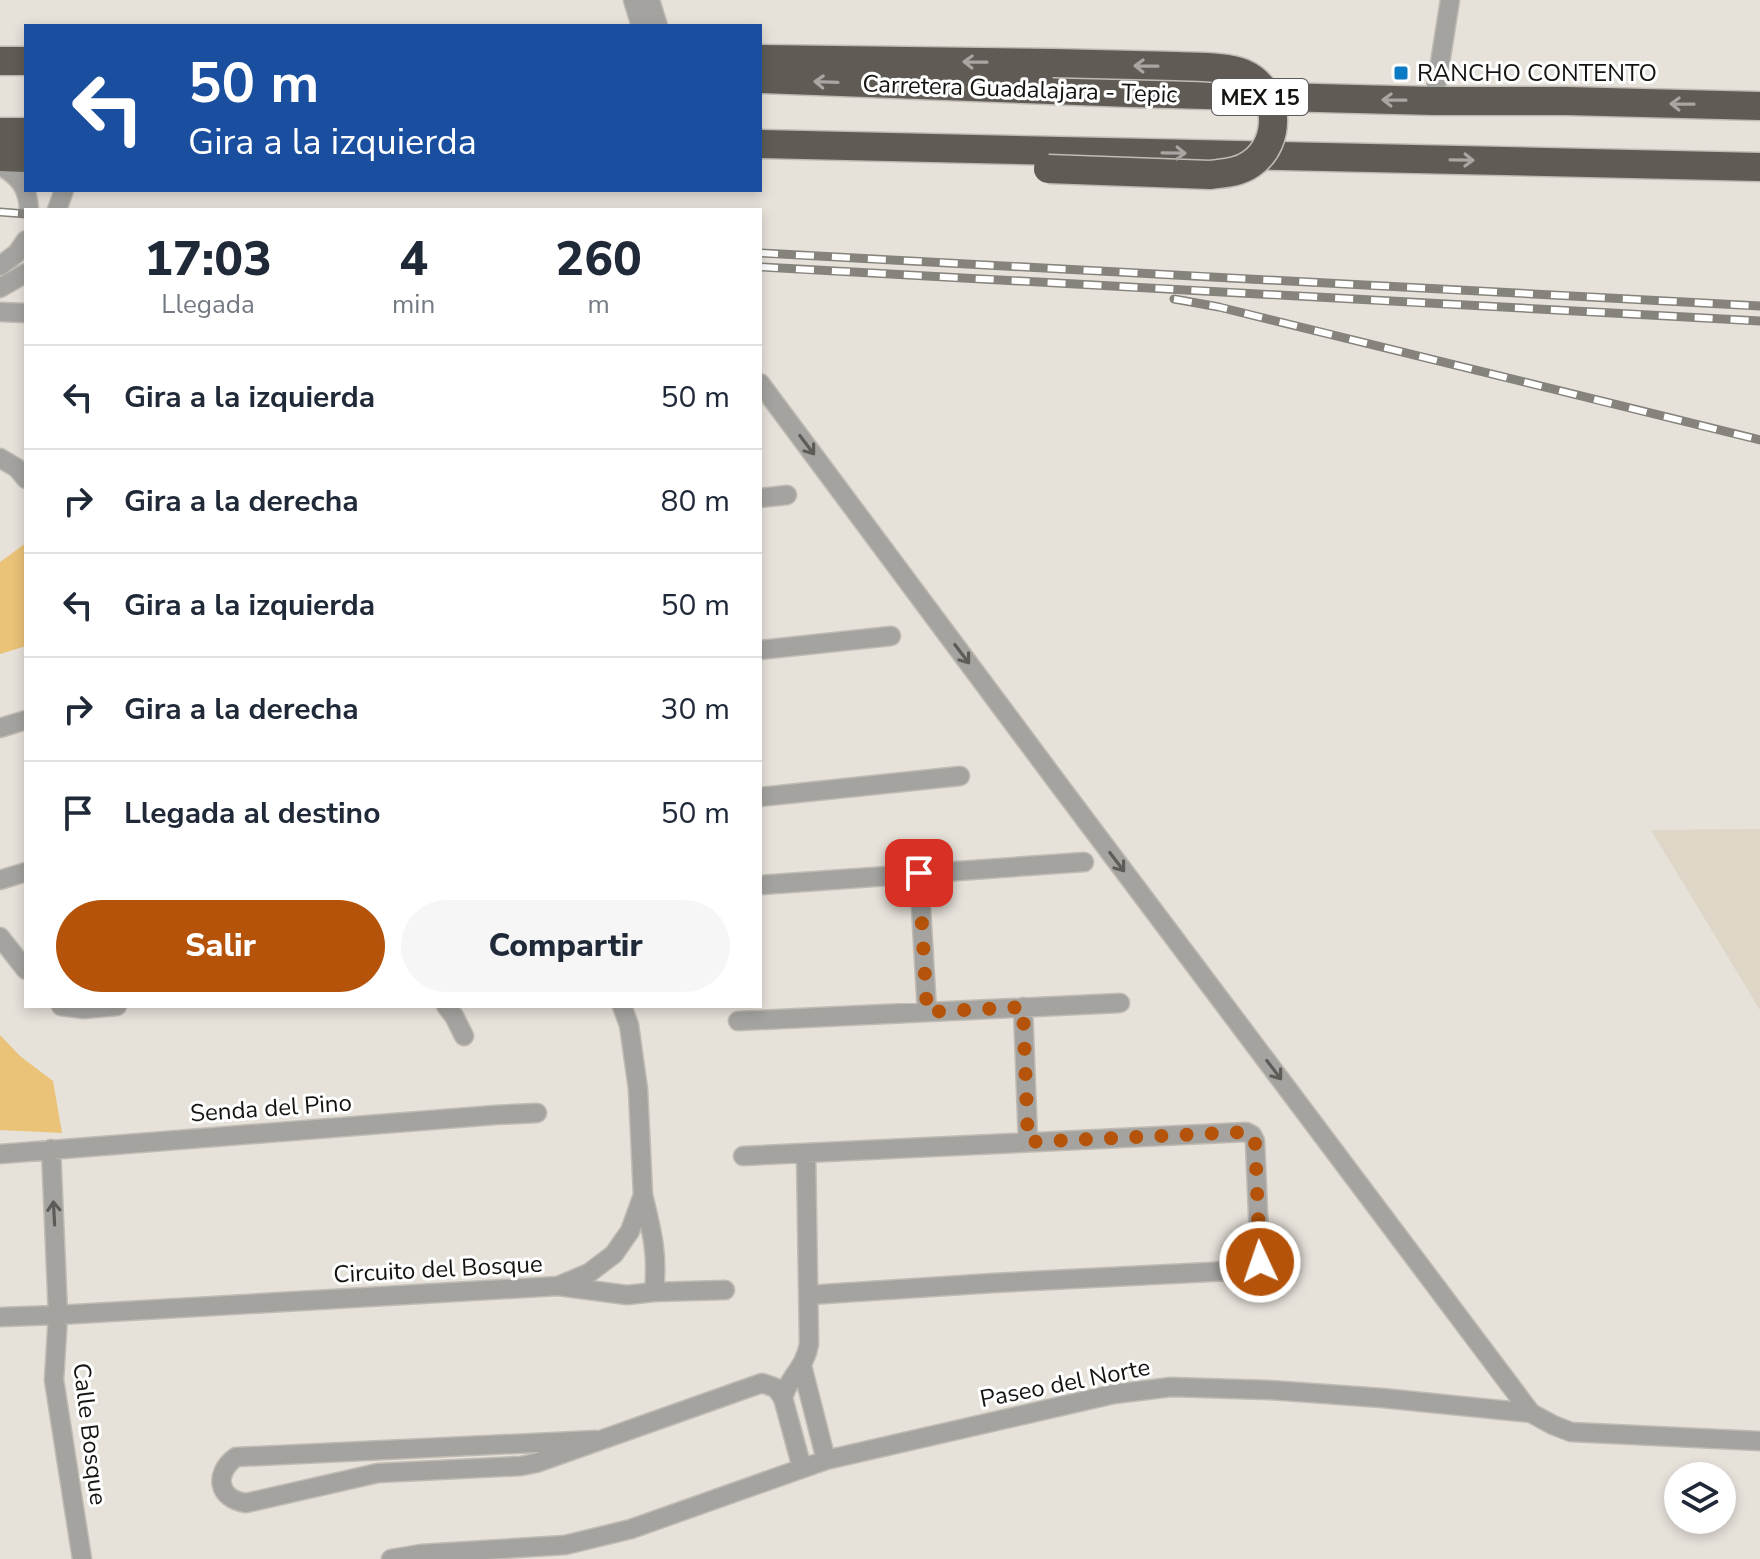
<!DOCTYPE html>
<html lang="es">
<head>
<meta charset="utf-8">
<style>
  body { margin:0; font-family:"Nunito Sans",sans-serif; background:#f6f6f7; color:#1f2937; height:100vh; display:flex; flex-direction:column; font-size:30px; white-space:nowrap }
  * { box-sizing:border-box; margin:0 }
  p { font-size:26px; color:#747a83 }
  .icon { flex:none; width:44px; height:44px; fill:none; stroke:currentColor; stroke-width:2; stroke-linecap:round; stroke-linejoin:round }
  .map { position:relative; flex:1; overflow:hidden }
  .sheet { position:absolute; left:24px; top:208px; width:738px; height:800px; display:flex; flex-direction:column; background:#fff; border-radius:0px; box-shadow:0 4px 12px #0003 }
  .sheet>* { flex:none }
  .top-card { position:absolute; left:24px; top:24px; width:738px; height:168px; border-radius:0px; box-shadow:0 4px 12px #0003; background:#1a4fa0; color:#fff; overflow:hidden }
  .fabs { position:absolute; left:1664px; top:1462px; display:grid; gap:16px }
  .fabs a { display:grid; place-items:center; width:72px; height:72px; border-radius:50%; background:#fff; box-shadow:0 4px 12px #0003; font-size:40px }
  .pin { position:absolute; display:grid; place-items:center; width:68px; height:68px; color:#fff; margin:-34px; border-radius:16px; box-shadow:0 4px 12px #0006 }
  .me { position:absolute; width:88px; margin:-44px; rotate:357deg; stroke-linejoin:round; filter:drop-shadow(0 0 6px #0008) }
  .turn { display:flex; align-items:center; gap:28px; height:168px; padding:0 32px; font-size:36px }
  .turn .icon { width:104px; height:104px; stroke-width:2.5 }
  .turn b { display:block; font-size:56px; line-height:68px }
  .eta { display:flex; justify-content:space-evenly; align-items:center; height:136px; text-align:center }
  .eta b { font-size:48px; font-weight:800; line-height:56px }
  .primary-button { display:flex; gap:16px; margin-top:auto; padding:16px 32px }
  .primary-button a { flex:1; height:92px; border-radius:48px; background:#b45309; color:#fff; font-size:32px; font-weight:800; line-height:92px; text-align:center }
  .primary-button a+a { background:#f6f6f7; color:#1f2937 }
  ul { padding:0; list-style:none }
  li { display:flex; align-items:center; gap:24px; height:104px; padding:0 32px; border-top:2px solid #e0e1e3 }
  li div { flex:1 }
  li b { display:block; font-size:30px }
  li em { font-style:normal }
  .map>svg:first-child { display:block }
</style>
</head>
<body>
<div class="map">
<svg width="1760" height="1559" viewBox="0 0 1760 1559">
  <rect width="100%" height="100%" fill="#e6e1d9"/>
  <path fill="#ded6c7" d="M1760 829V1010L1651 830Z"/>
  <path fill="#eac379" d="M26 543V646L0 654V562Z
    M0 1035 20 1056 53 1081 62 1133 0 1130Z"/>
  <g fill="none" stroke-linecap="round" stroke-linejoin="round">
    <g stroke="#c0bcb5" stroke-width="21">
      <path id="minor" d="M633 0 641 26
        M650 0 658 26
        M1434 101 1450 0
        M0 165C20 178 28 187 29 210
        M57 210 64 190
        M0 266 17 253 26 240
        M0 288 26 273
        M0 312 26 313
        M760 383 1057 782 1531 1413
        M0 458 17 468 26 479
        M760 498 787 495
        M760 650 891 636
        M0 728 26 720
        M760 797 960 776
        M919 873 927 1012
        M0 880 26 872
        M760 885 1084 862
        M0 937 26 970
        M61 1006 84 1009 117 1006
        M446 1006 454 1016 464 1036
        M1023 1007 1028 1142
        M738 1021 1120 1003
        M51 1149 58 1315 54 1380 82 1559
        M0 1154 495 1115 537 1113
        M743 1156 1246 1132 1252 1135 1255 1141 1260 1262 1257 1267 1250 1270 993 1283 809 1295
        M558 1286 627 1295 654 1292C658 1254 652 1232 643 1195
        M654 1292 725 1290
        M0 1317 58 1315 558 1286 589 1273 614 1254 630 1231 643 1195 638 1089 629 1025 622 1006
        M802 1366 826 1460
        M596 1440 236 1457C213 1474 218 1499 246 1503L378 1473 521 1466 536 1463 762 1383 776 1388 783 1398
        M802 1468 783 1398C788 1377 805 1369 809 1344L806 1153
        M391 1559 421 1554 565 1545 631 1529 826 1460 1114 1394 1171 1387 1269 1390 1382 1398 1531 1413 1553 1425 1571 1432 1760 1441"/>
    </g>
    <g stroke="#c0bcb5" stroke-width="31">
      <path id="highway" d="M760 59 1053 63
        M0 61H26
        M760 79 1131 93 1434 101H1567L1760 106
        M0 132H26
        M760 144 1760 167
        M0 157 26 158"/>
    </g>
    <use href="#minor" stroke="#a5a39f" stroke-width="18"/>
    <use href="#highway" stroke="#605c55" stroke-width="28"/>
    <g stroke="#86837d" stroke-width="9">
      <path id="rail" d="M0 212 26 214
        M760 253 1760 306
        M760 267 1760 321
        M1174 299 1219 307 1760 440"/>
    </g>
    <use href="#rail" stroke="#fff" stroke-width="6" stroke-dasharray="18" stroke-linecap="butt"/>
    <g stroke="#c0bcb5" stroke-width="31" stroke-linecap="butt">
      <path id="highway-bridge" d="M1048 169 1210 175C1225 173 1238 173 1251 164 1283 142 1280 89 1243 73 1227 66 1194 67 1176 66 1135 65 1094 64 1053 63"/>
    </g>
    <use href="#highway-bridge" stroke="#605c55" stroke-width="28"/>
  </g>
  <defs><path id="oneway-shaft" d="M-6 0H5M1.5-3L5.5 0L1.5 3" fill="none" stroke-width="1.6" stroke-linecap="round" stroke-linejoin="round" transform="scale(2)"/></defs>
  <g stroke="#a8a5a2">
    <use href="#oneway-shaft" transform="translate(975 62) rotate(-179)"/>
    <use href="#oneway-shaft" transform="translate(1146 66) rotate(-179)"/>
    <use href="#oneway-shaft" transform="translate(826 82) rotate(-178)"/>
    <use href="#oneway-shaft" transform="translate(1394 100) rotate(-179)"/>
    <use href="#oneway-shaft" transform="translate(1682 104) rotate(-179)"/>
    <use href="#oneway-shaft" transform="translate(1174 153) rotate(1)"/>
    <use href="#oneway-shaft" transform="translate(1462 160) rotate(1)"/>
  </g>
  <g stroke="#5d5c58">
    <use href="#oneway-shaft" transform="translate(807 445) rotate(53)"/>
    <use href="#oneway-shaft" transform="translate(962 654) rotate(53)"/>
    <use href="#oneway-shaft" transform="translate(1117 862) rotate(53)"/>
    <use href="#oneway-shaft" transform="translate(1274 1070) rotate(53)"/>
    <use href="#oneway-shaft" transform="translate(54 1213) rotate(-93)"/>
  </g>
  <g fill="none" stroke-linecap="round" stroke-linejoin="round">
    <path stroke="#b45309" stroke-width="14" stroke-dasharray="0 25.2" d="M919 873 927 1012 1023 1007 1028 1142 1246 1132 1252 1135 1255 1141 1260 1262"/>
  </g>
  <rect fill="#0b79c4" stroke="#fff" stroke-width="3" x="1393" y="65" width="16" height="16" rx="4"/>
  <g text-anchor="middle" stroke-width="6" stroke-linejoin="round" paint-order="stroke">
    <rect fill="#fff" stroke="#5b5a58" stroke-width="2" x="1212" y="79" width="96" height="36" rx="6"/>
    <g font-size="22" font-weight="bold" fill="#151411">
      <text x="1260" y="105">MEX 15</text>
    </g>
    <g font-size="24" fill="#151411" stroke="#fff" text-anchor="start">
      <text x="1417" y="81">RANCHO CONTENTO</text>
    </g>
    <g font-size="24" fill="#151411" stroke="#fff">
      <text transform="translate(1020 89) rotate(2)" y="8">Carretera Guadalajara - Tepic</text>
      <text transform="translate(271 1108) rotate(-4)" y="8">Senda del Pino</text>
      <text transform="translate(438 1269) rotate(-3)" y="8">Circuito del Bosque</text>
      <text transform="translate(1065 1383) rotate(-11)" y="8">Paseo del Norte</text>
      <text transform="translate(90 1434) rotate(83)" y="8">Calle Bosque</text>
    </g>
  </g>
</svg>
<div class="fabs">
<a><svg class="icon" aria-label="layers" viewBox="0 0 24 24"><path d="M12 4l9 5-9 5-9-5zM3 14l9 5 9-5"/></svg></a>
</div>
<div class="pin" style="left:919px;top:873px;background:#d93025"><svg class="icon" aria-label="arrive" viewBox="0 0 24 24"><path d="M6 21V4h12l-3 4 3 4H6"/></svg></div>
<svg class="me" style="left:1260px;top:1262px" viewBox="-20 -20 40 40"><circle r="17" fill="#b45309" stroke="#fff" stroke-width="3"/><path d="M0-11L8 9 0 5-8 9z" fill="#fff"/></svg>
<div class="top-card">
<div class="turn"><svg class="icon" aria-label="left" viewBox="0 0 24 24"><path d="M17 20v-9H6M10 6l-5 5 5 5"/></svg><div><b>50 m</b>Gira a la izquierda</div></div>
</div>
<section class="sheet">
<div class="eta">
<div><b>17:03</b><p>Llegada</p></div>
<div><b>4</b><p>min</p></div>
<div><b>260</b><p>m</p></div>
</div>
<ul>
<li><svg class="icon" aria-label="left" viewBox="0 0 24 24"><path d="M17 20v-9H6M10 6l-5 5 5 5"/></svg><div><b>Gira a la izquierda</b></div><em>50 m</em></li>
<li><svg class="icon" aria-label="right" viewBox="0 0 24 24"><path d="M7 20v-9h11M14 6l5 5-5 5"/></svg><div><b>Gira a la derecha</b></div><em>80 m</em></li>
<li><svg class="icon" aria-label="left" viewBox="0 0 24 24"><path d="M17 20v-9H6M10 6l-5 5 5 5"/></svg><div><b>Gira a la izquierda</b></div><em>50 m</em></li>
<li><svg class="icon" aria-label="right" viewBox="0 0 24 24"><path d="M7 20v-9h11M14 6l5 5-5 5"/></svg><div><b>Gira a la derecha</b></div><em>30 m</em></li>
<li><svg class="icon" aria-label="arrive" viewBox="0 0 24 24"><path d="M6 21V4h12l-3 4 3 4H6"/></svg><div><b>Llegada al destino</b></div><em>50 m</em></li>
</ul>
<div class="primary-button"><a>Salir</a><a>Compartir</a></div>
</section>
</div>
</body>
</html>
